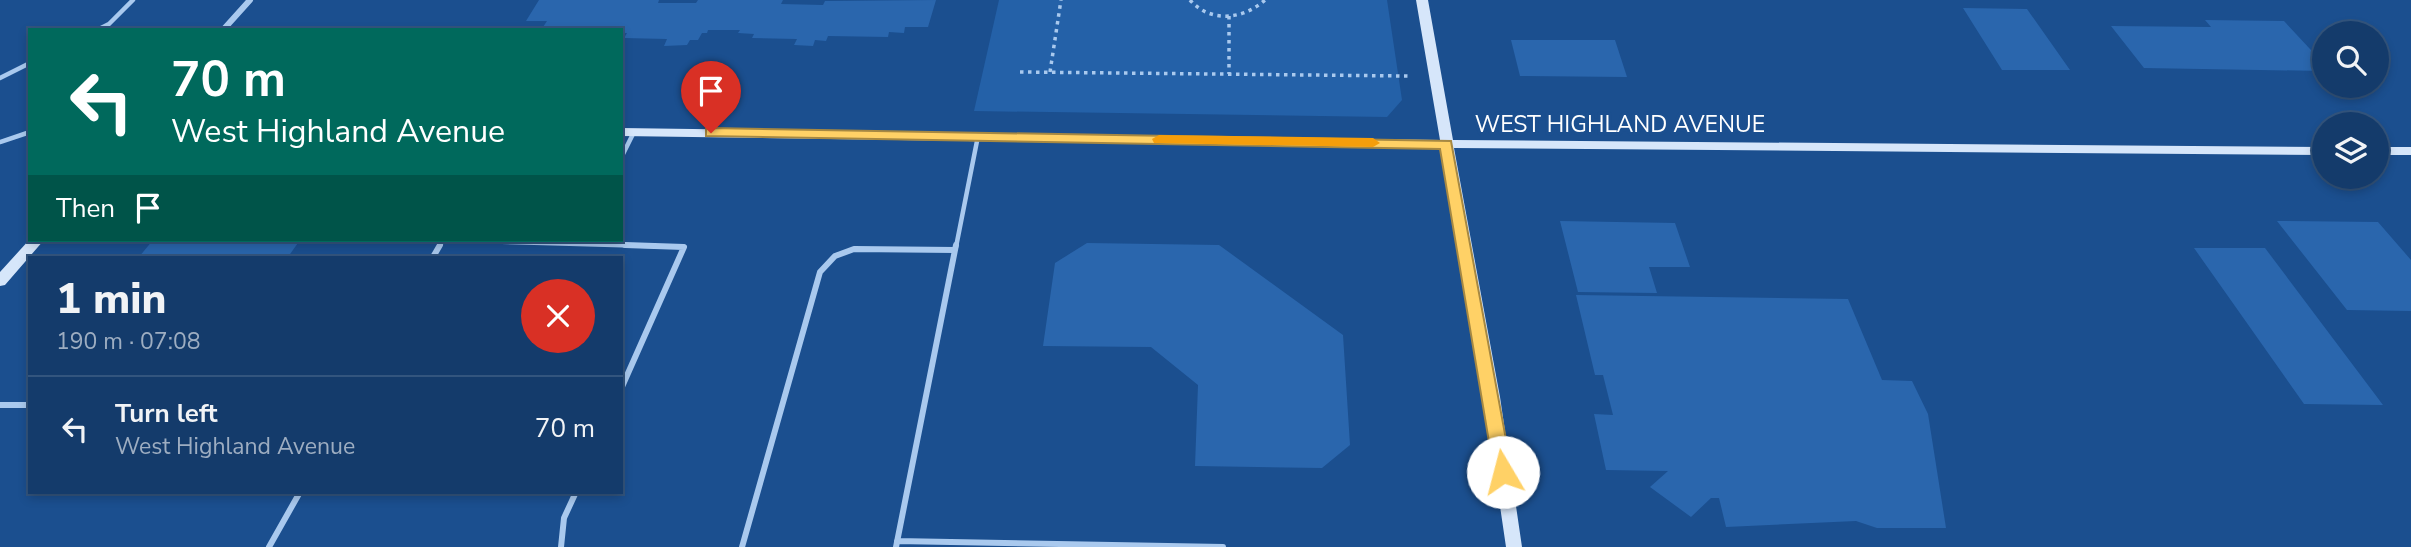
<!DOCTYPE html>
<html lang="en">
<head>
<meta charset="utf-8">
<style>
  body { margin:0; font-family:"Nunito Sans",sans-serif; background:#1d4271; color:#f1f3f6; height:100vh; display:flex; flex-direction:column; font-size:26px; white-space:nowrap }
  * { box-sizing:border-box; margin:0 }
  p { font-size:23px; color:#9dadc1 }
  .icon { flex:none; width:38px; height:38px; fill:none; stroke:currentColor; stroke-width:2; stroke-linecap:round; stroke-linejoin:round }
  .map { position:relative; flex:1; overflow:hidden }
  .side { position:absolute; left:28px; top:256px; width:595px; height:238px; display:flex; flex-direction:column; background:#143b6b; border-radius:0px; box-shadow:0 4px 10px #0003,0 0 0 2px #33557e }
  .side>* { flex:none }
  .top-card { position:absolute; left:28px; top:28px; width:595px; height:214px; border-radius:0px; box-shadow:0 4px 10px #0003,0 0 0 2px #33557e; background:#00695c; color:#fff; overflow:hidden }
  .tools { position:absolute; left:2312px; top:21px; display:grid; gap:14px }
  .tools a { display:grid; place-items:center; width:77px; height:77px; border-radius:50%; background:#143b6b; box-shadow:0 4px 10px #0003,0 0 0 2px #33557e; font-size:35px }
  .pin { position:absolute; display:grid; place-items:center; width:60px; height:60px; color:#fff; margin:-72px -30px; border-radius:50% 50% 50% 0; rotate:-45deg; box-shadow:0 0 7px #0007 }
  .pin .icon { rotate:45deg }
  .me { position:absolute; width:77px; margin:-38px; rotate:352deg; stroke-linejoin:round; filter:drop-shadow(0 0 5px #0008) }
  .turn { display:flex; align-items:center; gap:24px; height:147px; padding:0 28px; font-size:32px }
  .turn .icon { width:91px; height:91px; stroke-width:2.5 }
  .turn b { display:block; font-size:49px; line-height:60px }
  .then { display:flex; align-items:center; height:66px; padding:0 28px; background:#0003; gap:14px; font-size:26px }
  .round { display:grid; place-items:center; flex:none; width:74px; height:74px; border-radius:37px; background:#1d4271 }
  .head { display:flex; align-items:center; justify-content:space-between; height:119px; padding:0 28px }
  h1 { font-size:42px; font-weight:800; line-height:52px }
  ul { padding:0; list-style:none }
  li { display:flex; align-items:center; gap:21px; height:105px; padding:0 28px; border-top:2px solid #33557e }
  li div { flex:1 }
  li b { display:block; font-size:26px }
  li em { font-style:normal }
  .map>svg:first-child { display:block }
</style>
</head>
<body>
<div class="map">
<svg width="2411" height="547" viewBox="0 0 2411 547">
  <rect width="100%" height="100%" fill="#1b4f8f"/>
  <path fill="#2461a8" d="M999 0H1387L1402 100 1387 117 974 111Z"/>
  <path fill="#2a66ad" d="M539 0H659L658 3H696L698 0H783L781 4 823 5 825 1 936 0 928 27H905L904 33 889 32 888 37 828 36 826 41 815 40 813 46 794 45 797 39 752 38 754 34 738 33 740 30H708L707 33H702L698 40H690L687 45 664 46 667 39 624 38 627 33H621V30L543 27 547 21H526Z
    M1963 8 2027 9 2070 70H2002Z
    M2205 20 2284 21 2324 64V71L2144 68 2111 26 2211 27Z
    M1511 40H1615L1627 77 1520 76Z
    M1560 221 1675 223 1690 267H1649L1657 293 1578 292Z
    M2277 221 2378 222 2411 260V311L2347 310Z
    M153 240H300L288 257H139Z
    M1087 243 1219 245 1343 335 1350 445 1322 468 1195 466 1198 385 1151 347 1043 346 1055 263Z
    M2194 248H2265L2383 405 2304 404Z
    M1576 295 1848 299 1882 380 1912 381 1928 414 1946 528H1877L1856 521 1726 527 1719 498H1711L1691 517 1650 487 1668 471 1606 470 1594 414 1613 415 1603 375H1595Z"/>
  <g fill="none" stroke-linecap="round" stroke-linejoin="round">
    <path stroke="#a9c9ee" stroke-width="3.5" stroke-dasharray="3.5 4.5" stroke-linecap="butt" d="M1190 0C1210 23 1243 20 1265 0
      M1229 16V74
      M1020 72 1408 76
      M1050 72 1061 0"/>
    <path stroke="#a9c9ee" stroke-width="4.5" d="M97 30 109 24 133 0
      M0 78 30 63
      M0 142 30 132
      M621 158 634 132
      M439 247 443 240 684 247
      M956 247 978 136"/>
    <path stroke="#a9c9ee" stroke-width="6" d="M433 257 440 245
      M621 389 684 247 625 245
      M0 405H30
      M897 541 1223 547
      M269 547 300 492
      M561 547 564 518 576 492
      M742 547 820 272 835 256 854 249 955 250
      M896 547 956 245"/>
    <path stroke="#a9c9ee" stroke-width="6" d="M223 30 250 0"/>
    <path fill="#d6e6fa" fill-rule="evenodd" d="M1416 0H1428L1453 140 2324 147V155L1454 148 1500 397 1522 547H1506L1484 397 1442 148 621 136V128L1440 140Z
      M2376 147H2411V155H2376Z
      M30 239 44 240 5 285 0 286V272Z"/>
  </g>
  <path fill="#ffd166" stroke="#a68842" stroke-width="2" d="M711 128 1451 141 1512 472 1509 477 1503 479 1496 477 1494 472 1440 149 706 136V129Z"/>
  <path fill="#f59e0b" d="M1159 135 1373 138 1380 143 1373 147 1154 143 1152 139Z"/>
  <g text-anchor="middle" stroke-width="7" stroke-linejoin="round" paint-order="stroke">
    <g font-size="23" fill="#fff" stroke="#1b4f8f">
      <text x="1620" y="132">WEST HIGHLAND AVENUE</text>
    </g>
  </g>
</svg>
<div class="tools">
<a><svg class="icon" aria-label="search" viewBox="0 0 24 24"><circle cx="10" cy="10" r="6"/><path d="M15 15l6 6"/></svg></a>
<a><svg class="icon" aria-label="layers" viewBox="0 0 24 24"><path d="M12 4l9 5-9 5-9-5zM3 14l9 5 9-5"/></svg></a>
</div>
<div class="pin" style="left:711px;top:133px;background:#d93025"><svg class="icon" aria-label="arrive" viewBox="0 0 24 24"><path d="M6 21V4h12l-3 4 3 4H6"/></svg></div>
<svg class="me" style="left:1503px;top:472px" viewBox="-20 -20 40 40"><circle r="19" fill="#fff"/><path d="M0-13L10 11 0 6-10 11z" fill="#ffd166"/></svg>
<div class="top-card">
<div class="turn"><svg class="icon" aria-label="left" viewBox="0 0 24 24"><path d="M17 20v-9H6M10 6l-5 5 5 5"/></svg><div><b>70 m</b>West Highland Avenue</div></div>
<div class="then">Then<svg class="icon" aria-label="arrive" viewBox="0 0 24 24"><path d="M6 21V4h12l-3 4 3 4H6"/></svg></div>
</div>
<section class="side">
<div class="head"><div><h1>1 min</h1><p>190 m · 07:08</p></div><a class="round" style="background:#d93025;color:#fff"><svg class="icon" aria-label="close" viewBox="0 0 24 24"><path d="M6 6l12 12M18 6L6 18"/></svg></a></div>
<ul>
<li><svg class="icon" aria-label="left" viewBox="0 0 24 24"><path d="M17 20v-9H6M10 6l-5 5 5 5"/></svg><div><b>Turn left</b><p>West Highland Avenue</p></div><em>70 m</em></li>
</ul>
</section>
</div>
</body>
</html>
